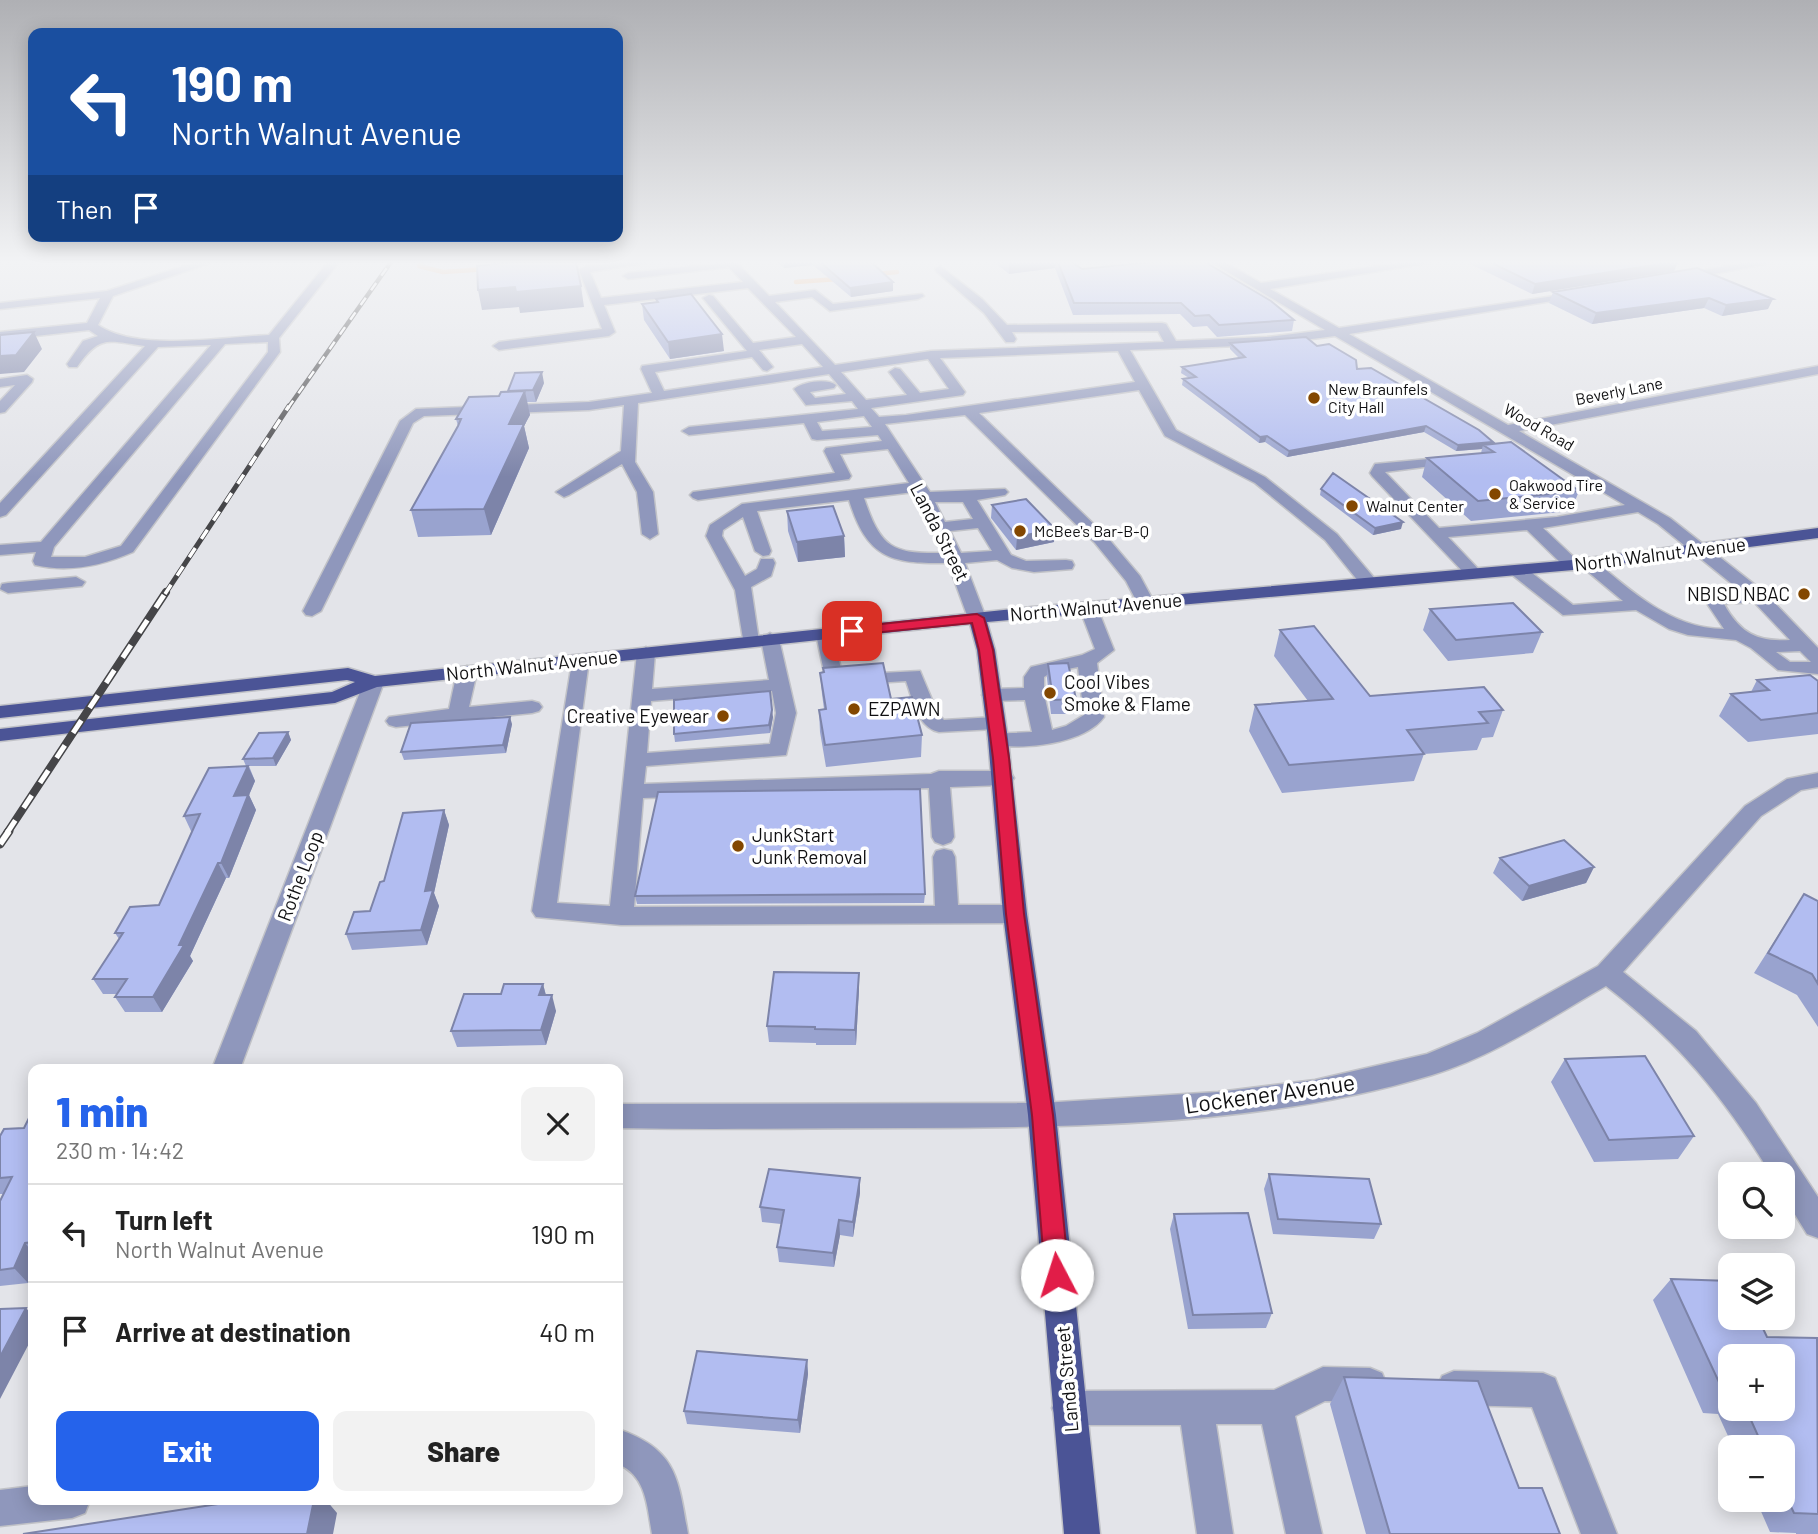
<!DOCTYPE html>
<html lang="en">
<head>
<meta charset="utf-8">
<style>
  body { margin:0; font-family:Barlow,sans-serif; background:#f2f2f2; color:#222; height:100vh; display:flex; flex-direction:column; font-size:26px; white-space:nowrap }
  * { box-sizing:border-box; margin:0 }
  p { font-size:23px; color:#767676 }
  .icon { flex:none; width:38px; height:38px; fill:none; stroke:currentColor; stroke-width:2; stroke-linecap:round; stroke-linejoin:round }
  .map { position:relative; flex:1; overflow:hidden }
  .side { position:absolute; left:28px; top:1064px; width:595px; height:441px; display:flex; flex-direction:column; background:#fff; border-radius:14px; box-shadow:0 4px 18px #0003 }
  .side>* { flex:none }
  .guide { position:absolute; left:28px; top:28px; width:595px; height:214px; border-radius:14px; box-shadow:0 4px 18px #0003; background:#1a4fa0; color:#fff; overflow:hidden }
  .controls { position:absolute; left:1718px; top:1162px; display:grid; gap:14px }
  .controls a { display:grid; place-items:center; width:77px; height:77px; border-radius:14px; background:#fff; box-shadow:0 4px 18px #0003; font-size:35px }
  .pin { position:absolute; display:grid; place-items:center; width:60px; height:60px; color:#fff; margin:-30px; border-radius:14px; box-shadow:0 4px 10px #0006 }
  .me { position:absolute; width:77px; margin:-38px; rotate:355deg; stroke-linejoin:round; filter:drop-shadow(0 0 5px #0008) }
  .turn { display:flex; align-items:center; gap:24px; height:147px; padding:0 28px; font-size:32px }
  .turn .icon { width:91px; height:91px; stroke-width:2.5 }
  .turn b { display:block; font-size:49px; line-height:60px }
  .then { display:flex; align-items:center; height:66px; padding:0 28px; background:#0003; gap:14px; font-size:26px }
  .round { display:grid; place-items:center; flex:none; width:74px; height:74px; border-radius:14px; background:#f2f2f2 }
  .head { display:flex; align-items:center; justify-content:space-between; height:119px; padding:0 28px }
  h1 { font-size:42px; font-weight:800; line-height:52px; color:#2563eb }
  .primary-button { display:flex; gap:14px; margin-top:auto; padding:14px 28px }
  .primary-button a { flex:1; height:80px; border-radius:14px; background:#2563eb; color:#fff; font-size:28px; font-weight:800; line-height:80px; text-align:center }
  .primary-button a+a { background:#f2f2f2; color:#222 }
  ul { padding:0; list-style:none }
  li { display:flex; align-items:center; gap:21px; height:98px; padding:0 28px; border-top:2px solid #e0e0e0 }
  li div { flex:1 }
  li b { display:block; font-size:26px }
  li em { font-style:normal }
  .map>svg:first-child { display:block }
</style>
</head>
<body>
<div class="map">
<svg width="1818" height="1534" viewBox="0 0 1818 1534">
  <rect width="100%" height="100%" fill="#e3e4e9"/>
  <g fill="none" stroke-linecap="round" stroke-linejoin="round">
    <path stroke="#f9ab67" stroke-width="4.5" d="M422 262 419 266 443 272 487 269
      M875 274 897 272
      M796 282 838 279"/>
    <g stroke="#c1c2c7" stroke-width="3">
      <path id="minor" d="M196 262H213L113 296 98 325C137 352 222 337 269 335L328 262H339L279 338 280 352 133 552C101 566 69 573 35 565L33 561 36 552 0 555V545L41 542 211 345 158 347 6 515 0 517V503L145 346C108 341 100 334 77 367H69L67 364 83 341 98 336 89 330 0 340V332L87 323 100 298 0 309V303L107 291ZM268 342V352L121 546 85 557H51L54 547 225 344Z
        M618 262H650L590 272 601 298 743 282 729 267 628 279 623 276 628 273 736 262 769 296 815 290 833 304 922 294 924 296 918 299 830 311 812 297 775 302 835 365 931 351 1164 342 1158 331 1012 332 1016 339 1014 342H1006L984 313 936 271 935 269 940 266 982 299 1007 325 1162 323 1166 324 1176 341 1267 337 1325 330 1211 262H1224L1261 283 1405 262H1434L1270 289 1339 328 1581 292V296L1577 297 1349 334 1508 425 1818 366V374L1519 431 1670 518 1764 592 1818 648V674L1778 670 1751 648 1736 640 1688 635 1669 629 1636 610 1563 615 1511 574 1509 570 1511 566H1523L1573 605 1623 601 1581 566 1573 570 1567 569 1527 530 1448 537 1482 573 1480 577H1468L1372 476 1370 473 1375 464 1460 456 1462 459 1460 462 1455 463 1385 472 1439 528 1557 517 1625 505 1335 336 1267 345 1130 350 1176 430 1265 477 1337 534 1375 579 1378 583 1375 587H1363L1325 540 1255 483 1165 436 1139 390 979 413 1107 537 1140 576 1154 602 1151 606H1139L1126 581 1095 543 965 415 885 424 930 492 1005 489 1008 492 1005 495 977 500 1011 555 1026 561 1066 560 1072 561 1074 565 1072 569 1034 572 1012 568 997 560 965 563 986 618 977 623 968 618 948 563C890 564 867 558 849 500L757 511 771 551 769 555 763 556 755 551 743 517 723 530 722 536 745 576 757 569 761 559H773L775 563 771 576 751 587 759 641 756 645H744L735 590 706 536 710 525 742 504 909 483 888 449 840 454 851 476 849 479 698 500 693 498 690 495 693 492 835 473 824 451 826 448 882 441 878 435 817 440 812 439 804 423 689 435 682 431 689 427 858 409 852 401 806 405 794 389C803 382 826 378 836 385L834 388 810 392 815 398 846 394 829 374 638 403 635 462 653 492 658 534 650 539 642 534 637 492 622 464 569 495 564 497 556 492 621 451 624 405 589 410 424 416 413 423 321 611 312 616 306 615 303 611 400 421 416 409 589 402 652 393 641 369 642 366 747 351 703 298 709 295 713 296 753 343 796 337 748 288 604 305 615 332 609 336 499 350 493 346 499 342 602 329 579 270 584 267ZM802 344 823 367 664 391 655 372 752 357 763 370 767 371 773 367 759 350ZM1118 351 1135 382 906 415 879 417 871 408 963 395 965 392 940 358ZM928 359 949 389 920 393 900 369 895 368 889 372 907 395 866 400 841 372ZM864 416 872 427 822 431 817 422ZM914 492 944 553C891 554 881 548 864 498ZM935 502H963L973 519 945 522ZM1638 512 1658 524 1742 592 1713 594 1704 599 1724 629C1672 629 1631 591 1593 559L1587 558 1579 562 1543 528ZM978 528 992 551 961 553 950 531ZM1754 602 1790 640C1757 642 1740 633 1724 604ZM1800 651 1811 662H1790L1776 652Z
        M1750 262H1775L1682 280 1677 277 1682 274Z
        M27 375 33 379 32 382 5 412 0 413V401L15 385 0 387V379Z
        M76 577 85 582 82 586 8 593 0 589 2 584 8 583Z
        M1088 602 1097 607 1114 650 1097 663 1104 717C1085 744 1021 751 991 744L988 739 991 734 1032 732 1025 700 992 701 982 695 992 689 1024 688V677L1031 667 1082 655 1095 649 1079 607ZM1078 667 1084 715 1066 726 1052 730 1044 694V677L1052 672Z
        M825 629 834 634 842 675 920 671 938 714 944 720 995 717 1002 719 1005 723 1002 727 995 729 939 732C917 727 913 700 906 681L827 686 816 634Z
        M770 633 779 639 796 713 786 755 646 766 644 784 931 774 939 771H1003L1011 773 1014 778 1011 783 1003 785 950 787 954 837 951 842 943 845 935 842 932 837 929 788 643 798 634 907 935 906 933 857 936 851 944 849 952 851 955 857 958 905H1015L1024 908 1027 914 1024 920 1015 923 621 925 536 917 532 911 573 656H587L589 660 557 903 610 906 637 653 646 647 655 653 652 689 769 680 761 639ZM772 691 776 713 770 744 647 753 651 701Z
        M467 666 477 672 469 707 532 701 539 703 542 707 539 711 532 713 396 727 389 725 386 721 389 717 449 709 457 672Z
        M374 676 384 682 240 1069H212L364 682Z
        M1818 773V787L1801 790 1761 816 1623 972 1696 1031 1756 1103 1818 1197V1238L1807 1234 1783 1195V1174H1771C1723 1096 1679 1042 1606 986 1550 1018 1494 1056 1432 1075 1264 1126 1083 1127 908 1128 812 1128 715 1130 618 1128V1104L1042 1103 1218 1092 1315 1080 1427 1054 1477 1033 1598 966 1745 806 1787 779Z
        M1323 1367 1370 1368 1382 1373 1387 1385 1382 1397 1370 1402 1325 1401 1295 1416 1322 1534H1286L1262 1424H1216L1233 1534H1197L1181 1425H1069L1057 1420 1052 1408 1057 1396 1069 1391 1274 1390Z
        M1454 1371 1543 1373 1555 1378 1617 1534H1581L1532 1407 1454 1405 1442 1400 1437 1388 1442 1376Z
        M618 1429C677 1450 678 1477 688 1534H652C647 1507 647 1476 618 1464Z
        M33 1486V1500H90L85 1513 72 1518 0 1526V1490Z"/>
    </g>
    <g stroke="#c1c2c7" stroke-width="3">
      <path id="major" d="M1818 528V538L1573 570 987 622 995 650 1008 739 1027 914 1056 1115 1100 1534H1064L1028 1115 1003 914 988 739 977 650 970 624 377 687 335 703 0 741V729L332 692 355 682 347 680 0 718V706L348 668 375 676 1032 607 1573 560Z"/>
    </g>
    <use href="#minor" fill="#8f97bc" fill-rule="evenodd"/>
    <use href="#major" fill="#4b5496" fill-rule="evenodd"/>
    <g stroke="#454548" stroke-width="4.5">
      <path id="rail-far3" d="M288 408 391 262"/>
    </g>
    <g stroke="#454548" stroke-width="5">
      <path id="rail-far2" d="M165 594 289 406"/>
    </g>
    <g stroke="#454548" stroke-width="8">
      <path id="rail-far1" d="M7 833 166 592"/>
    </g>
    <g stroke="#454548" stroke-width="9">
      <path id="rail" d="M0 844 9 831"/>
    </g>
    <use href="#rail-far3" stroke="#fff" stroke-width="2.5" stroke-dasharray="9" stroke-linecap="butt"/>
    <use href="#rail-far2" stroke="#fff" stroke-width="3.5" stroke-dasharray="11" stroke-linecap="butt"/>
    <use href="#rail-far1" stroke="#fff" stroke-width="5" stroke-dasharray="15" stroke-linecap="butt"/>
    <use href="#rail" stroke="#fff" stroke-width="6" stroke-dasharray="19" stroke-linecap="butt"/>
  </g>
  <path fill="#99a3cf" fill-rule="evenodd" d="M778 262H871L893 291 851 297 813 265 784 268Z
    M994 262H1072L1082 269 1294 320 1292 331 1217 337 1207 326 1193 327 1180 314 1073 315 1055 268 1009 274Z
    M1466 262H1678L1674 271 1532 294Z
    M1697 268 1768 309 1722 316 1704 308 1592 324 1549 303 1553 292Z
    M656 299 724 351 670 359 644 320 642 304 656 302Z
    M1230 343 1317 346 1357 369 1493 442V444L1579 491 1571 511 1471 521 1422 477 1427 458 1481 453 1482 449 1456 451 1424 432 1287 457 1265 442 1259 443 1182 385 1183 379 1189 378 1181 373 1182 367 1239 358 1230 349Z
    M544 383 536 402H527L530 415 524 426 529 448 491 535 418 537 411 510 458 426 456 419 509 392 508 391Z
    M1321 489 1401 529 1373 535 1320 495Z
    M992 505 1054 542 1016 550 991 518Z
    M787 511 844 536 845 557 798 562 788 531Z
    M1430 609 1542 632 1533 653 1448 661 1423 630Z
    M1280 630 1370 696 1503 710 1493 737 1482 738 1477 750 1424 754 1414 781 1282 793 1249 731 1255 705 1308 701 1274 656Z
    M1048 664 1076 699 1074 714H1051L1047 678Z
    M820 673 891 699 922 735 921 757 826 767 820 732 819 710 824 709 822 694Z
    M1757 680 1818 681V734L1748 742 1719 716 1731 694 1751 692Z
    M773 717 770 733 675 742 674 734Z
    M512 724 506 753 404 760 401 752Z
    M288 732 291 740 276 766H249L255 781 249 795 256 810 229 878H226L190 956 193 961 162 1012H125L115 997 117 994H103L93 979 119 939 115 933 159 905 193 831H191L184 816 246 766 243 759Z
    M444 810 449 825 434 893 439 906 427 945 352 950 346 934 370 911 384 881Z
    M1500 858 1594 867 1586 883 1522 901 1493 873Z
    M925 894 924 903 637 904 635 896Z
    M1804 894 1818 901V1027L1797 995 1754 973Z
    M543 984 546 995 556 1011 546 1045 457 1047 451 1031 501 994Z
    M859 988 856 1045H816V1043L769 1042 767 1026Z
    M1565 1059 1694 1136 1678 1159 1594 1162 1551 1082Z
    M33 1110V1269L28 1283 0 1286V1201L4 1194H0V1136L24 1128Z
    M1269 1174 1381 1224 1374 1239 1273 1234 1264 1189Z
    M860 1178V1193L853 1237 840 1235 834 1267 779 1262 777 1247 781 1224 762 1222 760 1207Z
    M1174 1214 1272 1313 1266 1328 1188 1329 1170 1229Z
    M1671 1279 1767 1337 1818 1339V1534H1796V1533L1770 1532 1756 1500H1783V1447H1733L1718 1414 1703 1413 1653 1300ZM1731 1356 1783 1409H1731Z
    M807 1360 808 1374 800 1433 687 1424 684 1411Z
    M1344 1377 1519 1488 1560 1534H1366L1330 1404Z"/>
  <path fill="#7d84a9" d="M784 262H812L813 265 784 268Z
    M1056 262 1055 268 1009 274V263Z
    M1672 262H1678L1674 271 1532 294 1535 284Z
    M893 282V291L851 297 850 288Z
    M581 286 584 307 520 313 519 307 482 310 478 290 515 287Z
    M1709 298 1704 308 1592 324 1596 313Z
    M1773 299 1768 309 1722 316 1726 305Z
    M34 332 42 349 24 372 0 374V356Z
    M722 334 724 351 670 359 668 342Z
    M542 372 544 383 536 402 533 390Z
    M525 391 530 415 524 426 529 448 491 535 484 509 509 424Z
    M1426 426 1424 432 1287 457 1289 451Z
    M1267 436 1265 442 1259 443 1260 437Z
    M1493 442 1491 448 1483 445 1482 449 1456 451 1458 445Z
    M1403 522 1401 529 1373 535 1375 528Z
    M1055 529 1054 542 1016 550 1017 537Z
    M844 536 845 557 798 562 797 542Z
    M772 710 773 717 770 733 769 725Z
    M510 717 512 724 506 753 503 745Z
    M288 732 291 740 276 766 273 758Z
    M248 766 255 781 249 795 256 810 229 878 221 863 234 796Z
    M444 810 449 825 434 893 439 906 427 945 421 930 425 891Z
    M218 863 226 878 190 956 193 961 162 1012 153 997 179 945Z
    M1594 867 1586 883 1522 901 1529 886Z
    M859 973V988L856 1045 855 1030Z
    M543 984 547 1000 539 995Z
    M552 995 556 1011 546 1045 541 1030Z
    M860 1178V1193L853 1237V1222Z
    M839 1220 840 1235 834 1267 833 1253Z
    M25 1243 33 1253V1269L28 1283 14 1268Z
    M26 1308 33 1316V1336L0 1399V1357Z
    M807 1360 808 1374 800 1433 798 1420Z
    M314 1500H326L337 1513 333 1534H307Z"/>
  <path fill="#b2bdf1" stroke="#7d84a9" stroke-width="2" d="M515 262H576L581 286 516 292 515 287 478 290 477 266Z
    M820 262H871L893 282 850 288Z
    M1058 262H1072L1082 269 1153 262H1205L1271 301 1294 320 1219 325 1209 315 1195 316 1181 303H1074Z
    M1490 262H1672L1535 284Z
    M1697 268 1773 299 1726 305 1709 298 1596 313 1553 292Z
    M691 294 722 334 668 342 642 304 658 302 656 299Z
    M34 332 16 355 0 356V335Z
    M1306 337 1317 346 1329 344 1356 360 1357 369 1371 368 1479 430 1493 442 1458 445 1426 426 1289 451 1267 436 1260 437 1183 379 1196 377 1182 367 1245 357 1230 343Z
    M542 372 533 390 508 391 515 373Z
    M525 391 509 424H524L484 509 411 510 458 426 461 419H456L469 397 499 396 501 392Z
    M1511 442 1579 491 1478 501 1427 458 1494 452 1483 445Z
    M1333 473 1403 522 1375 528 1321 489Z
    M1026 499 1055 529 1017 537 992 505Z
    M833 506 844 536 797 542 787 511Z
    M1513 603 1542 632 1456 640 1430 609Z
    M1314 626 1370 696 1484 687 1503 710 1479 712 1488 723 1407 730 1424 754 1289 765 1255 705 1333 699 1280 630Z
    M883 663 891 699 912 697 922 735 825 745 819 710 826 709 820 673 824 672 823 668Z
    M1068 663 1076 699 1053 700 1048 664Z
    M1810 675 1818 681V713L1761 720 1731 694 1769 690 1757 680Z
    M770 691 772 710 769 725 674 734V700Z
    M510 717 503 745 401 752 411 723Z
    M288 732 273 758 243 759 259 733Z
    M248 766 234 796 248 795 221 863H218L179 945H184L153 997H115L127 979H93L123 933H115L130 907 159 905 200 814 184 816 209 768Z
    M920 789 925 894 635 896 658 792Z
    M444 810 425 891 433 890 421 930 346 934 354 912 370 911 380 882 384 881 403 813Z
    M1564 840 1594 867 1529 886 1500 858Z
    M1804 894 1818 901V984L1812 974 1768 953Z
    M774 972 859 973 855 1030 815 1029V1027L767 1026Z
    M504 984H543L539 995H552L541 1030 451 1031 464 994H501Z
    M1645 1056 1694 1136 1609 1140 1565 1059Z
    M33 1110V1242L25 1243 14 1268 0 1270V1201L12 1177 0 1178V1136L4 1129 24 1128Z
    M769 1169 860 1178 853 1222 839 1220 833 1253 777 1247 784 1210 760 1207Z
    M1269 1174 1369 1179 1381 1224 1278 1219Z
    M1248 1213 1272 1313 1193 1315 1174 1214Z
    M1671 1279 1731 1281V1318H1758L1767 1337 1817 1338 1818 1514 1794 1513 1783 1490V1447H1763L1746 1409H1783V1356H1731V1393H1724Z
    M26 1308 0 1357V1309Z
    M697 1351 807 1360 798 1420 684 1411Z
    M1344 1377 1478 1381 1519 1488H1542L1560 1534H1390Z
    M244 1500H314L307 1534H23Z"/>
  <linearGradient id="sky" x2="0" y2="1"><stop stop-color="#afb0b4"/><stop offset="0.55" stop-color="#f2f3f5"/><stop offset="1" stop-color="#f2f3f5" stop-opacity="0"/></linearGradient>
  <rect width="1818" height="477" fill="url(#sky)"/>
  <path fill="#e11d48" stroke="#92132f" stroke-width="2" d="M977 614 984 618 993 650 1009 758 1024 914 1053 1115 1069 1275 1065 1283 1057 1286 1048 1283 1045 1275 1032 1115 1006 914 993 758 979 650 972 623 852 635 845 631 852 627Z"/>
  <g fill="#834700" stroke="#fff" stroke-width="2.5">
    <circle cx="1314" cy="398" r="7"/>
    <circle cx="1495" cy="494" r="7"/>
    <circle cx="1352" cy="506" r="7"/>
    <circle cx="1020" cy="531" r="7"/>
    <circle cx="1804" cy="594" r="7"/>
    <circle cx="1050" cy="693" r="7"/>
    <circle cx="854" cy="709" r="7"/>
    <circle cx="723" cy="716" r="7"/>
    <circle cx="738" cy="846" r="7"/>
  </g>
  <g text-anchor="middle" stroke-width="7" stroke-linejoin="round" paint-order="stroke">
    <g font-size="16" fill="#101012" stroke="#fff" text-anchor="start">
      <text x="1328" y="395">New Braunfels<tspan x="1328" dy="18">City Hall</tspan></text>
      <text x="1509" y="491">Oakwood Tire<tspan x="1509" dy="18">&amp; Service</tspan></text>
      <text x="1366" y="512">Walnut Center</text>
      <text x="1034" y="537">McBee's Bar-B-Q</text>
    </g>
    <g font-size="16" fill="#101012" stroke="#fff">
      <text transform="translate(1619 391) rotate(-11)" y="6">Beverly Lane</text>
      <text transform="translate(1539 427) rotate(30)" y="6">Wood Road</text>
    </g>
    <g font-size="19" fill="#101012" stroke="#fff">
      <text transform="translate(940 532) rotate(63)" y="7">Landa Street</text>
      <text transform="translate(1660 554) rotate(-7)" y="7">North Walnut Avenue</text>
      <text transform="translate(1096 607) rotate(-5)" y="7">North Walnut Avenue</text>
      <text transform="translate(532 665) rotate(-6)" y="7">North Walnut Avenue</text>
      <text transform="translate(300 876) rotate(-69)" y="7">Rothe Loop</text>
      <text transform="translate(1067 1379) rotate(-95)" y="7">Landa Street</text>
    </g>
    <g font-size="19" fill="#101012" stroke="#fff" text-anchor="start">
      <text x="1790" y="601" text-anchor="end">NBISD NBAC</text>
      <text x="1064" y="689">Cool Vibes<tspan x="1064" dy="22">Smoke &amp; Flame</tspan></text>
      <text x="868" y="716">EZPAWN</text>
      <text x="709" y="723" text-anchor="end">Creative Eyewear</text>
      <text x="752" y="842">JunkStart<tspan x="752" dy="22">Junk Removal</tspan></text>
    </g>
    <g font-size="23" fill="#101012" stroke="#fff">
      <text transform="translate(1270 1094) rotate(-8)" y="8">Lockener Avenue</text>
    </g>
  </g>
</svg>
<div class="controls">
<a><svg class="icon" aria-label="search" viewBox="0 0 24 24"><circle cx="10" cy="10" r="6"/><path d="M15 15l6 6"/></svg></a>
<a><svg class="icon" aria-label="layers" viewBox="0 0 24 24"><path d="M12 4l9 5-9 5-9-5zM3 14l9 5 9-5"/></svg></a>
<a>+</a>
<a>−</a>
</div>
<div class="pin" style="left:852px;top:631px;background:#d93025"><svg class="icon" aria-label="arrive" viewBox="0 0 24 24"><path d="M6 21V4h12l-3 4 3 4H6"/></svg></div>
<svg class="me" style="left:1057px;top:1275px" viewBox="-20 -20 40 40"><circle r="19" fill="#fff"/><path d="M0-13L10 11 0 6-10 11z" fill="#e11d48"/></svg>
<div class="guide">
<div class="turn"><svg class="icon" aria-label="left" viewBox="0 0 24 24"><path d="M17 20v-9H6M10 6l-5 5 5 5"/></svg><div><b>190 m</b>North Walnut Avenue</div></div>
<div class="then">Then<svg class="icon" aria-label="arrive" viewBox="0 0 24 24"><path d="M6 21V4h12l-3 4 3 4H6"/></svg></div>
</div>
<section class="side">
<div class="head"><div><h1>1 min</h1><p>230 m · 14:42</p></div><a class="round"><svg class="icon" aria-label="close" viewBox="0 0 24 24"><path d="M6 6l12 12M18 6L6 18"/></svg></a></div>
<ul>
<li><svg class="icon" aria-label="left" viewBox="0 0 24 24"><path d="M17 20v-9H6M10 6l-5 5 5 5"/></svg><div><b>Turn left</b><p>North Walnut Avenue</p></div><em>190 m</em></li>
<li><svg class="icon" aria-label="arrive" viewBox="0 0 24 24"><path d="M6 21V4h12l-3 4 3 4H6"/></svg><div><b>Arrive at destination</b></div><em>40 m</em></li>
</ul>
<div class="primary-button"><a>Exit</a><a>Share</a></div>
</section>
</div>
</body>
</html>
